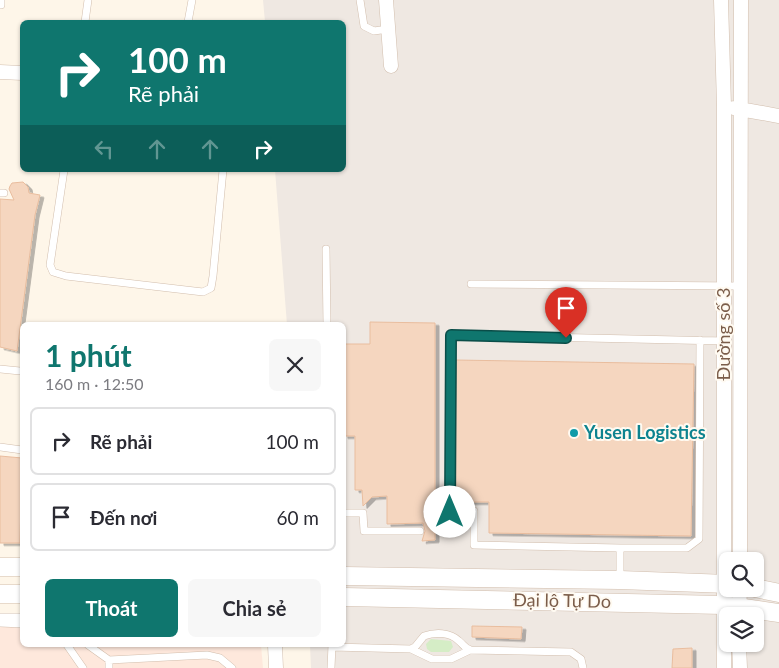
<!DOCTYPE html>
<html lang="vi">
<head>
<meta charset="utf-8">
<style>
  body { margin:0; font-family:Lato,sans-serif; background:#f7f7f7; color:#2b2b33; height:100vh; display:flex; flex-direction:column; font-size:19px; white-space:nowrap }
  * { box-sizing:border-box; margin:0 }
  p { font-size:16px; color:#7c7c81 }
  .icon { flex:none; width:28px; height:28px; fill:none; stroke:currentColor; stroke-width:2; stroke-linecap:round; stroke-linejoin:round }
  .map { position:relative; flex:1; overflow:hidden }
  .panel { position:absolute; left:20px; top:322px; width:326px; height:325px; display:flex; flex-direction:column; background:#fff; border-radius:8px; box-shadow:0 1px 4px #0004 }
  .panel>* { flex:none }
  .hud { position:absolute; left:20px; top:20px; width:326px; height:152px; border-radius:8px; box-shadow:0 1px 4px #0004; background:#0f766e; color:#fff; overflow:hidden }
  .controls { position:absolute; left:719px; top:552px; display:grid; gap:10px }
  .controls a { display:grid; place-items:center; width:45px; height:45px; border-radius:8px; background:#fff; box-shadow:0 1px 4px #0004; font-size:25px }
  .pin { position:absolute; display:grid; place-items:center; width:42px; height:42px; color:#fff; margin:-51px -21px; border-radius:50% 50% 50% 0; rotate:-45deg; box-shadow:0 0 5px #0007 }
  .pin .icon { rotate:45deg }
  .me { position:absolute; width:55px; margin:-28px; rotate:0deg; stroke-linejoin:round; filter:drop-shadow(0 0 4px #0008) }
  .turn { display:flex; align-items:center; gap:18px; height:105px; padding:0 25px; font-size:22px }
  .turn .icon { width:65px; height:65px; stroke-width:2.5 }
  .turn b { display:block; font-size:35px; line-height:42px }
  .lanes { display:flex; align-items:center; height:48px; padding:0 25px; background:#0003; justify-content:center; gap:25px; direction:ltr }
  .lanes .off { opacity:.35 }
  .round { display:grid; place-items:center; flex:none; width:52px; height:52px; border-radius:8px; background:#f7f7f7 }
  .head { display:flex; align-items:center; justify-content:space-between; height:85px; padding:0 25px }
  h1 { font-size:30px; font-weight:700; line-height:38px; color:#0f766e }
  .primary-button { display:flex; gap:10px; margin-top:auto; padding:10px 25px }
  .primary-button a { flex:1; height:58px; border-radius:8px; background:#0f766e; color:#fff; font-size:20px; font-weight:700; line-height:58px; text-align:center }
  .primary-button a+a { background:#f7f7f7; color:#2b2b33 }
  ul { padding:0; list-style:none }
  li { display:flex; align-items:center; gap:15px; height:68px; margin:0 10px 8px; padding:0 15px; border:2px solid #e1e1e2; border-radius:8px }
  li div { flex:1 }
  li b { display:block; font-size:19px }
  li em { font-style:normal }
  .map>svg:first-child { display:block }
</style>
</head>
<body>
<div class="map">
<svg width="779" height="668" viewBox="0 0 779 668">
  <defs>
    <filter id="shadow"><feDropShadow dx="4" dy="2.5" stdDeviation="0" flood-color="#0004"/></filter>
  </defs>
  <rect width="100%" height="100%" fill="#fef6e9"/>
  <path fill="#fee8dc" d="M0 613H22V645H261L263 668H0Z"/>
  <path fill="#efe8e2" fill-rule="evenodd" d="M263 0H779V668H311L310 645H344V325H287L275 170H344V22H265ZM728 561H755V589H728ZM728 616H755V644H728Z"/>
  <path fill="#d5edc6" d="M431 639 451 641 453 647 449 652H431L427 649 426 644Z"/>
  <path fill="#f5d6bf" stroke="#e9bd9e" filter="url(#shadow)" d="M23 182 28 187 29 193 40 195 35 215 17 351 0 347V199L14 200 9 189 10 186 12 183Z
    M370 322 435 323V540L422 541 425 531 423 523 387 524V496L372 497 363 506 362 490H355V436H344V344H370Z
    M456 360 694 364 691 536 489 533V502H455Z
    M0 456 22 458 20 543H0Z
    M472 626 522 627 521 639 472 637Z
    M692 648V668H672L673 649Z"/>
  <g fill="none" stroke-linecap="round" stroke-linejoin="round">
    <g stroke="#d2bead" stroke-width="8">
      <path id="service" d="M1 0V5
        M360 0 364 26 374 31 388 29
        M85 22 88 0
        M188 22 192 0
        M64 170 50 265 53 272 66 276 203 292 211 288 213 276 223 170
        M0 193H4
        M326 249 327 325
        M471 284 741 286
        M0 369 20 371
        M0 447 22 450
        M344 513H363L364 531H420
        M620 548H687L699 539 700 340
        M620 580V548L474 545V511L450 512 451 335 724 341
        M0 617H22
        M0 623 22 624
        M67 645 83 668
        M88 645 109 660 207 655 220 658 232 668
        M332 647 411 649 415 647 424 636C435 632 450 632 459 641 464 645 465 649 471 650L571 652 581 659 583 668
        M411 649 432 659H451L470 650
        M109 668V660
        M331 668 332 645"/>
    </g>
    <g stroke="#d2bead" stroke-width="15">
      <path id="minor" d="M386 0 391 66
        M721 0 724 106V668
        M0 72 22 73
        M734 108 779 116
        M740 561 741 0
        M739 616 740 589
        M739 644 740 668
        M275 645 276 668"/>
    </g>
    <g stroke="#d2bead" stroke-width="19">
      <path id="tertiary" d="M0 567H22
        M344 576 620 580 728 584
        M755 588 779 593
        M0 594H22
        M344 597 723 605 779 613"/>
    </g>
    <use href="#service" stroke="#fff" stroke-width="7"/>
    <use href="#minor" stroke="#fff" stroke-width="14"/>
    <use href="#tertiary" stroke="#fff" stroke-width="18"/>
  </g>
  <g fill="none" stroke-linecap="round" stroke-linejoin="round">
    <g stroke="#0a4d48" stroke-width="12">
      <path id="route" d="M450 512 451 335 566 338"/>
    </g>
    <use href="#route" stroke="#0f766e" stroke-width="9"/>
  </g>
  <circle fill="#0f9aa8" stroke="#fffaf1" stroke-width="2" cx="574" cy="433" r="5"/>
  <g text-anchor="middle" stroke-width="4" stroke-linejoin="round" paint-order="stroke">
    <g font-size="18" fill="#7b5d4a" stroke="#fffaf1">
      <text transform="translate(724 334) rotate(-90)" y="6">Đường số 3</text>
      <text transform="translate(562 601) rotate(1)" y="6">Đại lộ Tự Do</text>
    </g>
    <g font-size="18" font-weight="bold" fill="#0d838f" stroke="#fffaf1" text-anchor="start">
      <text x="584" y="439">Yusen Logistics</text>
    </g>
  </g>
</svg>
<div class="controls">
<a><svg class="icon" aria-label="search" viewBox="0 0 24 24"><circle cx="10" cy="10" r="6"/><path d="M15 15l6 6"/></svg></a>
<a><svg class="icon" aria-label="layers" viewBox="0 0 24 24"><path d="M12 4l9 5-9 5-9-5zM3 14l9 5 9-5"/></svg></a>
</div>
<div class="pin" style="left:566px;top:338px;background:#d93025"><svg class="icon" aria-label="arrive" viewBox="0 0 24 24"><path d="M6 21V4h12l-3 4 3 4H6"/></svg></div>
<svg class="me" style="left:450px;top:512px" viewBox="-20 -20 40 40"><circle r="19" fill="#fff"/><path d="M0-13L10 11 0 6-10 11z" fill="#0f766e"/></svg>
<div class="hud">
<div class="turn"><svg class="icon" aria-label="right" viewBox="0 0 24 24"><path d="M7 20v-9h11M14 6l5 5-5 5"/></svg><div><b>100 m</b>Rẽ phải</div></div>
<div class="lanes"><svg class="icon off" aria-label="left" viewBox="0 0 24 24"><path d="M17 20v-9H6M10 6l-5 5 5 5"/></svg><svg class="icon off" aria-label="ahead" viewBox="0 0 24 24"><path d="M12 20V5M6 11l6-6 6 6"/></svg><svg class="icon off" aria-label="ahead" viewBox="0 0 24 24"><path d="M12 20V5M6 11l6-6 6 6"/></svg><svg class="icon" aria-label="right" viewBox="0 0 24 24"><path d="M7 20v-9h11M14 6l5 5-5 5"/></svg></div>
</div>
<section class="panel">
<div class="head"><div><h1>1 phút</h1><p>160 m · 12:50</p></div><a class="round"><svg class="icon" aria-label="close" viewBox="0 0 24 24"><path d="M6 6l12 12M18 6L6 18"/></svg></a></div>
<ul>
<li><svg class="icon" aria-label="right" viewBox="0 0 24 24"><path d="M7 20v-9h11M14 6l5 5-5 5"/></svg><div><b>Rẽ phải</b></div><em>100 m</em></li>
<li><svg class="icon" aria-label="arrive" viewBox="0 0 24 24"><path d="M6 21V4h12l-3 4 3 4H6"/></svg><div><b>Đến nơi</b></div><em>60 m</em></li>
</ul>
<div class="primary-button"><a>Thoát</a><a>Chia sẻ</a></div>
</section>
</div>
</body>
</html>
